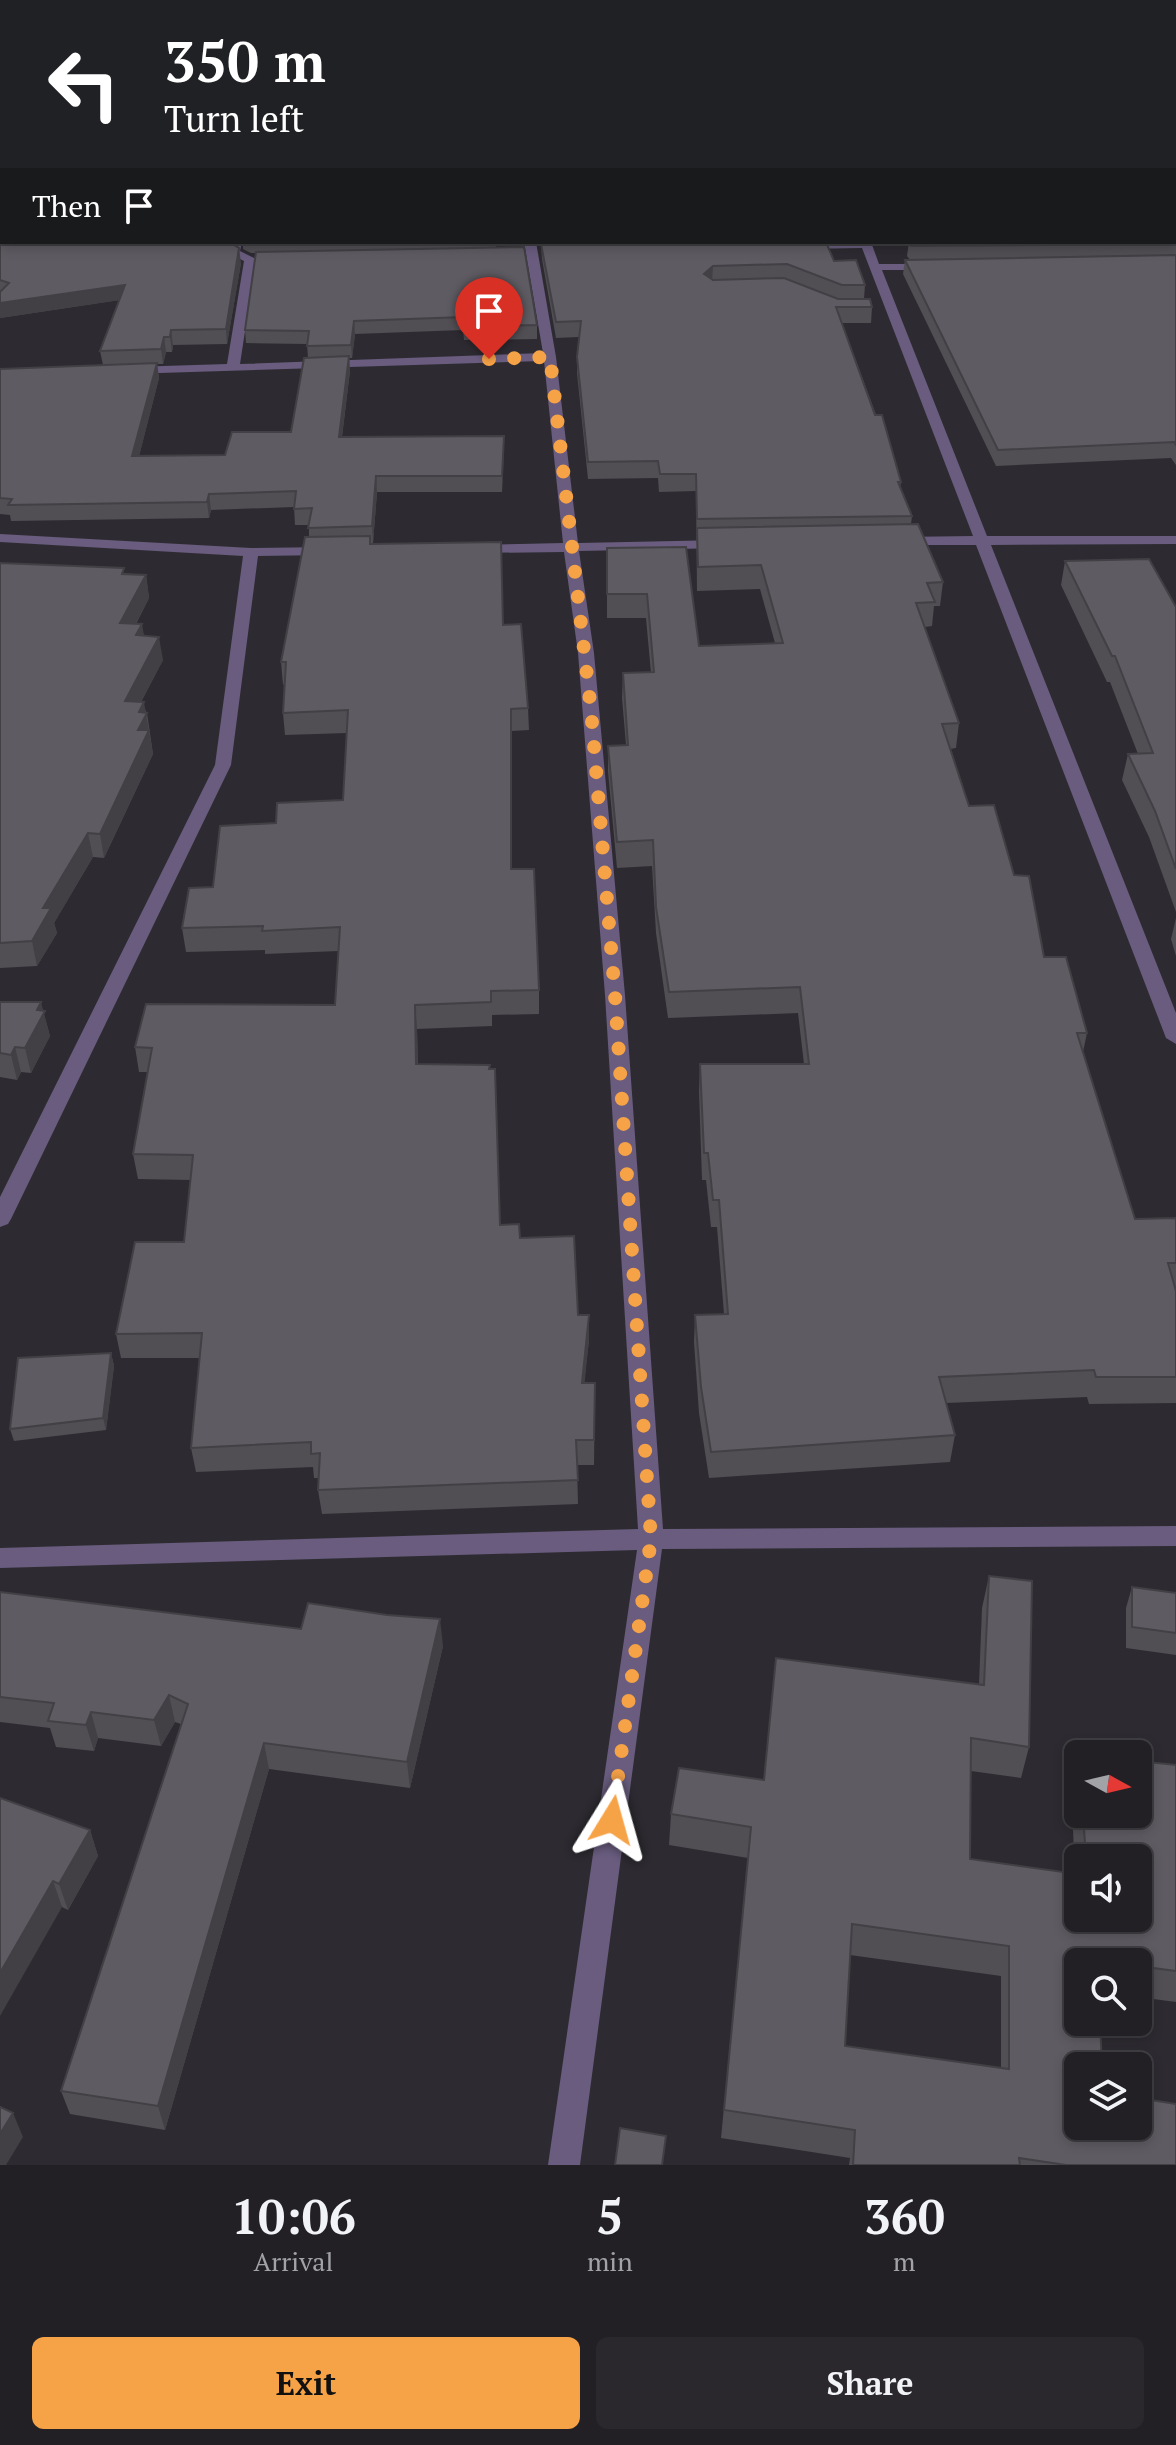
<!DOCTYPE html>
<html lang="en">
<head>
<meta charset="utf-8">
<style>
  body { margin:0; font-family:"PT Serif",serif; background:#2a282d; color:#f1f3f6; height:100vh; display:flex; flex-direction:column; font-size:30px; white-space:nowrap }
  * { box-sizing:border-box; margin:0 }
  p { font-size:26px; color:#a2a3a7 }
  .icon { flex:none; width:44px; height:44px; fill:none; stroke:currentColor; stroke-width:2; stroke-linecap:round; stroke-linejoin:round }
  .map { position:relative; height:2165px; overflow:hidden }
  .sheet { display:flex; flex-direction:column; background:#222025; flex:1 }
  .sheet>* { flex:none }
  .banner { position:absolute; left:0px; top:0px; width:1176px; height:244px; box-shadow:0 4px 12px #0003,0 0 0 2px #3f3e42; background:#202124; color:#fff; overflow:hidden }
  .needle { width:52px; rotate:98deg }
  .tools { position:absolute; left:1064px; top:1740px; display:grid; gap:16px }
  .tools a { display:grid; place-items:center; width:88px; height:88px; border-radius:12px; background:#222025; box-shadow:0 4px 12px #0003,0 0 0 2px #3f3e42; font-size:40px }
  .pin { position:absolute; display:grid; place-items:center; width:68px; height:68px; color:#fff; margin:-82px -34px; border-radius:50% 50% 50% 0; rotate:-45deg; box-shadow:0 0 8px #0007 }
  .pin .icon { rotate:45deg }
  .me { position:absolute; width:88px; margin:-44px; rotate:8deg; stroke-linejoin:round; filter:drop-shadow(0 0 6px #0008) }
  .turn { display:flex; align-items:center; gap:28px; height:168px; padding:0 32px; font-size:36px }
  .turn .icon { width:104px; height:104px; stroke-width:2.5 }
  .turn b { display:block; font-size:56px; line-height:68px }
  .then { display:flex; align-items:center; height:76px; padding:0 32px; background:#0003; gap:16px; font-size:30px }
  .eta { display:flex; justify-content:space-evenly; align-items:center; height:136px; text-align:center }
  .eta b { font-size:48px; font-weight:700; line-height:56px }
  .cta { display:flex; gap:16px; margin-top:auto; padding:16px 32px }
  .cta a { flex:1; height:92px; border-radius:12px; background:#f6a247; color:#111; font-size:32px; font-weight:700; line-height:92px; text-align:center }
  .cta a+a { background:#2a282d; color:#f1f3f6 }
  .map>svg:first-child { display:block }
</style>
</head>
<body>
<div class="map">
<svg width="1176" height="2165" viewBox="0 0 1176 2165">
  <rect width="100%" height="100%" fill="#2d2b31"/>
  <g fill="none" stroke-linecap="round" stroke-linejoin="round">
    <path fill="#695c7e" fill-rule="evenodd" d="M489 0H505L506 2H490Z
      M230 242H242L240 251 256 259 240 364 543 353 524 242H536L556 357 578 543 724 540 731 544 724 548 579 551 594 653 625 995 663 1529 1176 1526V1546L662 1549 580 2165H548L637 1550 0 1568V1548L638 1529 605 995 578 653 564 552 476 553 469 549 476 545 563 543 544 361 127 374V368L131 367 227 364 244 261 230 254Z
      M871 242 879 264H928L934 267 928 270H882L987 536H1176V544L991 545 1176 1013V1044L1166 1038 976 545H900L893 541 900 537 973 536 862 248 802 249 796 246 802 243Z
      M0 534 251 548 328 547 335 551 328 555 258 556 231 765 11 1219 8 1224 0 1227V1197L215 765 243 556 0 542Z"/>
  </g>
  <path fill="#514e54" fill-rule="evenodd" d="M0 0 2 2V189H0V74L1 75 2 73V67H0Z
    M564 0H750L745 2H573Z
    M771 0H1176V465L1171 458 996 466 903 274 905 260H910L907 256 909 242H1174V2H772Z
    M0 202 241 263 227 344 173 345 172 352H166L163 364H157L159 378 139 456 225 455 291 432 308 358 307 344 246 343 245 330 256 253H251L243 249V242H496V247L537 325V339L464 340 463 330 355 334 352 358H349L350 371 342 437 504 436 502 492H377L373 543H371V544L503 625 528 708 529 730 512 731V869L539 990V1014L492 1015V1026L417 1029 418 1064 500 1225 520 1238 578 1315H589V1340L584 1383H595L594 1465H577L578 1504 322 1514 318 1490 319 1478H314L313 1467 196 1472 191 1448 200 1358H121L116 1334 184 1242 191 1180 138 1179 133 1154 148 1072H139L135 1047 335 1005 338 951 265 954V950L186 952 182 928 213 887 276 823 343 800 347 733 285 735 283 713 284 684 283 685 281 662 309 537V525H295L294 507 211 510 209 518 11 521 10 515 0 514V369L103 365 100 351 119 300 0 318Z
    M541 244 834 261 865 285 864 299 872 307 871 323H842L901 482 900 488 912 516 911 524 943 582 940 606H934L932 626 925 627 959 723 956 748 950 749 969 806 1014 875 1044 957 1087 1033 1083 1052 1135 1219 1176 1218V1403L1089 1404 1087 1397 946 1403 955 1435 950 1462 709 1478 699 1413 694 1342 695 1315 724 1314 717 1227H711L706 1180H702L699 1091 700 1064H804L798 1013 668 1018 656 933 652 866 617 868 608 771V746L626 745 622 698 623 673H651L646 618H607V548L699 646 775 643 760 589 697 591 696 491 659 492 658 478 588 479 577 373V357L579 337 556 338 542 259Z
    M1065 561 1176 607V912L1149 837 1122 780 1128 754H1138L1110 682H1107L1061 585Z
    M0 563 146 575 149 598 136 624 163 660 141 702 147 713 153 754 104 858 93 857 54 923 57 933 37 966 0 968Z
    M1176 918V956L1171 939Z
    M0 1002 43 1011 50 1036 31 1073 21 1072 17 1080 0 1077Z
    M111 1353 114 1366 106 1430 14 1441 10 1429Z
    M989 1576 1029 1747 1021 1778 971 1771 970 1859 1075 1874 1071 1785 1078 1760V1814H1138L1176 1765V2002L1138 1997V1962H1078V2126L1176 2165H849L850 2158 721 2138 748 1858 669 1845 671 1814 764 1780 979 1684 982 1608ZM1078 1858H1138L1078 1918ZM850 1955 1001 1976V2068L845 2046Z
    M1132 1587 1176 1593V1655L1126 1648V1608Z
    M0 1592 443 1646 410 1788 269 1769 165 2130 70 2114 61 2091 181 1724 175 1722 161 1746 98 1738 94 1751 56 1747 50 1728 0 1722Z
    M0 1798 90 1830 98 1856 68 1910 62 1907Z"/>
  <path fill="#424045" d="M726 0H750L745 2H726Z
    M239 248 241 263 227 344 226 329Z
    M713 266 712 282 704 274Z
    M125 285 127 299 0 318V302Z
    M354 321 355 334 352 358 351 345Z
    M171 330 173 345 172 352 170 337Z
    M164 337 166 352 163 364 161 349Z
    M349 356 350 371 340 452 339 437Z
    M157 363 159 378 135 472 132 456Z
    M504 436V452L502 492V476Z
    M376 476 377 492 373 543 372 526Z
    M209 494 211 510 209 518 207 502Z
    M146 575 149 598 124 646 120 623Z
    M142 624 146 647 136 635Z
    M159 637 163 660 129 724 125 701Z
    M144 702 153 754 104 858 100 834 138 730 139 712Z
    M88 833 93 857 54 923 57 933 37 966 32 941 43 908Z
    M41 1002 50 1036 31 1073 25 1048 37 1010Z
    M415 1005 417 1029 418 1088 416 1064Z
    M15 1047 21 1072 17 1080 11 1055Z
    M589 1315V1340L582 1408V1383Z
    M111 1353 114 1366 106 1430 103 1418Z
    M440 1619 443 1646 410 1788 407 1762Z
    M169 1695 175 1722 161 1746 154 1720Z
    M91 1712 98 1738 94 1751 86 1725Z
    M264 1743 269 1769 165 2130 158 2106Z
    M90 1830 98 1856 68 1910 59 1884Z
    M53 1881 62 1907 0 2016V1973Z
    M13 2113 23 2137 6 2165H0V2134Z"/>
  <path fill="#5e5b62" stroke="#424045" stroke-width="2" fill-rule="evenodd" d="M0 0H475V2H2V52H0Z
    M618 0H726L727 2H628Z
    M778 0H1176V61H1174V72H1176V141H1174V151H1176V190H1174V2H779Z
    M2 55V176H0V128H2V117H0V78H2V67H0V60Z
    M1174 192 1176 200V244L911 246 909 242H1174Z
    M0 202H2V242H229L239 248 226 329 171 330 170 337H164L161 349 100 351 125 285 0 303V292L9 283 0 280Z
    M605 242H826L834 261 856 260 865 285H842L787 264 713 266 704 274 713 280 784 278 838 299H870L872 307H836L875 415H882L901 482H898L912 516 697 519 696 474H660L658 461 588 462 577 357 581 321 556 322 541 244Z
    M524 247 537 325 463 327V317L354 321 351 345 307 346 309 331 245 330 256 252Z
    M1176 255V445L1174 442 998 450 905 260Z
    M349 356 339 437 504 436 502 476H376L372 526 308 528 312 508 294 509 296 491 209 494 207 502 8 505 12 499 0 498V369L157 363 132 456 225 455 232 432H291L304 358Z
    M918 524 943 582 927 583 935 602 916 603 959 723 942 724 969 806 994 805 1014 875 1029 876 1044 957H1066L1087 1033H1077L1135 1219 1176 1218V1263H1168L1176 1291V1377H1096L1094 1370 939 1377 955 1435 711 1452 701 1387 695 1315 728 1314 719 1200H713L708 1153H704L700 1064H809L800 987 669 992 656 907 653 840 617 842 608 746 628 745 623 673 654 672 647 594H607V548L686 547 699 646 783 643 761 565 698 567 697 528Z
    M370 536V544L501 542 503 625 521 624 528 708 511 709V869H534L539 990 491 991V1002L415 1005 416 1064 490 1065 489 1069H495L500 1225 519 1224 520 1238 574 1236 578 1315H589L582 1383H595L594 1440H576L578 1480 318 1490 320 1453 311 1454V1442L191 1448 202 1333 116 1334 135 1242H184L193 1155 133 1154 152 1048 135 1047 146 1004 335 1005 340 927 262 931 263 926 182 928 189 888 213 887 220 826 276 823 277 803 343 800 348 710 283 713 286 662H281L305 537Z
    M1149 559 1176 607V869L1155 811 1128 754 1153 753 1115 656H1112L1065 561Z
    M0 563 124 568 122 574 146 575 120 623 142 624 136 635 159 637 125 701 144 702 139 712 147 713 138 730H149L100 834 88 833 43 908H51L32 941 0 943Z
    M0 1002H41L37 1010 45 1011 25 1048 15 1047 11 1055 0 1053Z
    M111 1353 103 1418 10 1429 18 1358Z
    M989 1576 1032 1581 1029 1747 971 1738 970 1859 1078 1874V1918H1138V1858H1086L1083 1814H1138V1761L1176 1765V1971L1138 1966V1962H1110L1098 1960V1962H1078V2022H1100L1102 2066H1078V2126H1138V2098L1176 2104V2165H1066L1019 2158 1020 2165H853L855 2130 724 2110 751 1827 671 1814 679 1768 764 1780 776 1658 984 1685ZM852 1924 1009 1946V2069L845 2046Z
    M1132 1587 1176 1593V1633L1132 1627Z
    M0 1592 301 1629 308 1603 387 1615 440 1619 407 1762 264 1743 158 2106 61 2091 188 1704 169 1695 154 1720 91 1712 86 1725 48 1721 54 1703 0 1697Z
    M0 1798 90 1830 59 1884 53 1881 0 1973Z
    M0 2107 13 2113 0 2134Z
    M620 2128 666 2136 662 2165H615Z"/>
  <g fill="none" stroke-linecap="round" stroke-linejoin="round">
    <path stroke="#f6a247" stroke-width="14" stroke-dasharray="0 25.2" d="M489 359 550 357 591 710 615 995 651 1539 612 1820"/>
  </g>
</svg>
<div class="tools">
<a><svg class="needle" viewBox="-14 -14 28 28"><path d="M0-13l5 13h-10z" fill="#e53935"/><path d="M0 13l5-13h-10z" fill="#a2a3a7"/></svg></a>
<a><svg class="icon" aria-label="sound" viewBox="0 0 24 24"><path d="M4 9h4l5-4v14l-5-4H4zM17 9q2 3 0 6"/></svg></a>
<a><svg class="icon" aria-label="search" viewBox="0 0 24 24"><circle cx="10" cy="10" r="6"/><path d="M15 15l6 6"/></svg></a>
<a><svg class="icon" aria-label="layers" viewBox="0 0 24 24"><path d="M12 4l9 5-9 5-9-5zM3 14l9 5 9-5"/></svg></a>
</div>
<div class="pin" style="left:489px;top:359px;background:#d93025"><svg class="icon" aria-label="arrive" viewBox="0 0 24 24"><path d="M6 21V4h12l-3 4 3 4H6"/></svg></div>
<svg class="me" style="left:612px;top:1820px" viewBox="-20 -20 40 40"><path d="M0-17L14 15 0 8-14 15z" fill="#f6a247" stroke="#fff" stroke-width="4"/></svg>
<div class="banner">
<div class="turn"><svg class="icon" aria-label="left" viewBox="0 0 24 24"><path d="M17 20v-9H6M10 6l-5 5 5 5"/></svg><div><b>350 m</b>Turn left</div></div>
<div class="then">Then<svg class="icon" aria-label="arrive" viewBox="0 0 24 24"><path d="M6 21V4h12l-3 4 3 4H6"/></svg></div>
</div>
</div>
<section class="sheet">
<div class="eta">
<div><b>10:06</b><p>Arrival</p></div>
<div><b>5</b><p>min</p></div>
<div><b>360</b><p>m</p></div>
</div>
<div class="cta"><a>Exit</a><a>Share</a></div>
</section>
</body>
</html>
